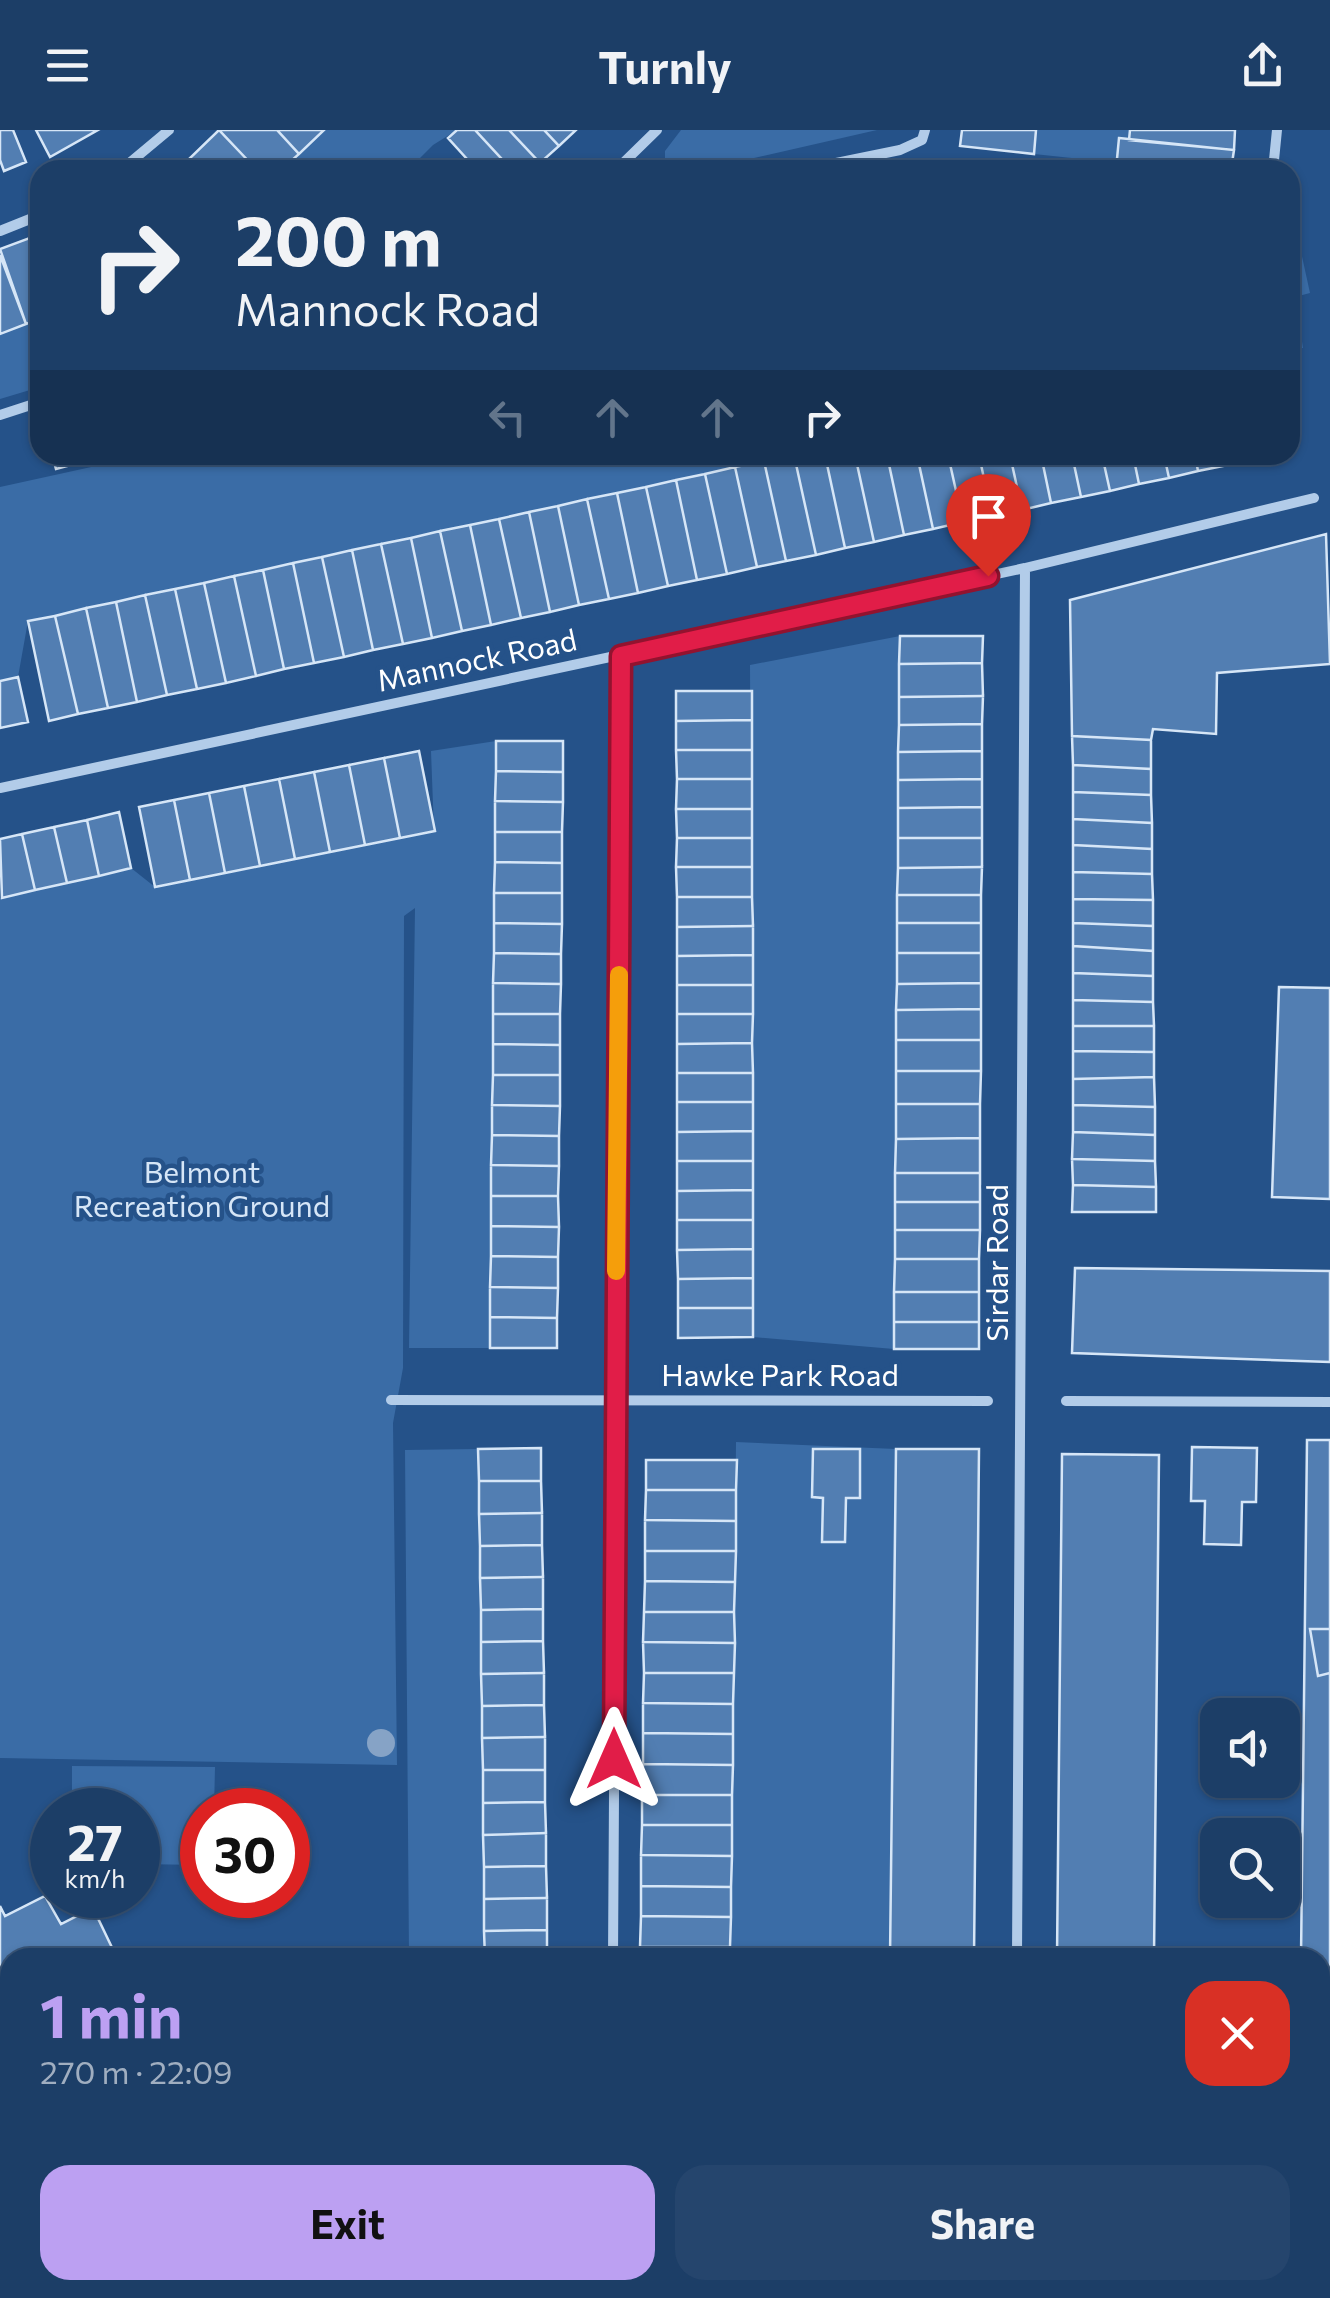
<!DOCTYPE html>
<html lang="en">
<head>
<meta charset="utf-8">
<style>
  body { margin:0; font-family:Commissioner,sans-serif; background:#25456d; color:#f1f3f6; height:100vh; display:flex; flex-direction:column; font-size:38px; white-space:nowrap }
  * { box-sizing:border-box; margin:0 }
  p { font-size:32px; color:#a0aec0 }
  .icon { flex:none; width:55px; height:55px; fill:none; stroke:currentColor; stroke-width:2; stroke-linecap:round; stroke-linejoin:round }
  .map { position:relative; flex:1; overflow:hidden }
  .sheet { position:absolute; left:0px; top:1818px; width:1330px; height:352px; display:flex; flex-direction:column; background:#1c3e67; border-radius:30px 30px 0 0; box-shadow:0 2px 8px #0004,0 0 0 2px #3a577b }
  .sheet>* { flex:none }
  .top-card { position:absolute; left:30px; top:30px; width:1270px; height:305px; border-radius:30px; box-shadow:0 2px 8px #0004,0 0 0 2px #3a577b; background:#1c3e67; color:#f1f3f6; overflow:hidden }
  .buttons { position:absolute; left:1200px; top:1568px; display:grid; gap:20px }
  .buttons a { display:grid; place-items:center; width:100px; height:100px; border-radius:20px; background:#1c3e67; box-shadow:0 2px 8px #0004,0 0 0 2px #3a577b; font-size:50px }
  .speed { position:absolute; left:30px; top:1658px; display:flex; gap:20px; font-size:50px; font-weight:700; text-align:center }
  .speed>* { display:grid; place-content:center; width:130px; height:130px; border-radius:50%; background:#1c3e67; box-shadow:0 2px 8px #0004,0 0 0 2px #3a577b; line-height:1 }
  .speed small { font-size:25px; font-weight:400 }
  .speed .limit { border:15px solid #d22; background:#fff; color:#111 }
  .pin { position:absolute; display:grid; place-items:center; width:85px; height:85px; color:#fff; margin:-102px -42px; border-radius:50% 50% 50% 0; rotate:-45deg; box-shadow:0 0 10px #0007 }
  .pin .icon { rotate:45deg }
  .me { position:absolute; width:110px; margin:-55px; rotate:0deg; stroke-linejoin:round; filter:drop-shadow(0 0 8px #0008) }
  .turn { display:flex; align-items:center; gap:35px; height:210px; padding:0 40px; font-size:45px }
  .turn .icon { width:130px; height:130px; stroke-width:2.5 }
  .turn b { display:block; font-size:70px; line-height:85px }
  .lanes { display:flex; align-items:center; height:95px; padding:0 40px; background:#0003; justify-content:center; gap:50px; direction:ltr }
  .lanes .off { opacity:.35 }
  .round { display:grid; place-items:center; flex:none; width:105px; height:105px; border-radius:30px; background:#25456d }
  .headline { display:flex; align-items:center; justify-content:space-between; height:170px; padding:0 40px }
  h1 { font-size:60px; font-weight:700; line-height:75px; color:#bca0f2 }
  .cta { display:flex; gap:20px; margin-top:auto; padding:20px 40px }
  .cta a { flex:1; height:115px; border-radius:30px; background:#bca0f2; color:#111; font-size:40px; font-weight:700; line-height:115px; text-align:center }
  .cta a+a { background:#25456d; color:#f1f3f6 }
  header { display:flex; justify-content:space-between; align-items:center; height:130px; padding:0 40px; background:#1c3e67; font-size:45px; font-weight:700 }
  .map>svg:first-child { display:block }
</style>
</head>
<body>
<header><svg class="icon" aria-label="menu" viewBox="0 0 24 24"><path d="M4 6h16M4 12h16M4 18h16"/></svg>Turnly<svg class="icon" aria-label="share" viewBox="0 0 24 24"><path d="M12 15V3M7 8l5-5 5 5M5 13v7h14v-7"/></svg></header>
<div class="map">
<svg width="1330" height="2168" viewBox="0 0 1330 2168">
  <rect width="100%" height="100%" fill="#255289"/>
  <path fill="#3a6ca6" d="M324 0H457L433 15 408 40H281Z
    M681 0H877L701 40H674L665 29V21Z
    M1036 0H1130L1129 10 1119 9 1117 29 1185 36 1184 40 1034 24Z
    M1290 93 1296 99 1310 163 1295 167 1303 218 1290 219Z
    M40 189V257L0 269V204Z
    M146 325H793L28 491 18 547 0 551V357Z
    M900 506 894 1219 753 1207 750 535Z
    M496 611 490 1218H409L415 778 404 786 403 1238 393 1293 397 1635 0 1628V768L131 738 155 757 434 701 431 621Z
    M736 1312 896 1319 890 1827 731 1828Z
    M478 1319 485 1827H409L405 1320Z
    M72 1636 215 1637 214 1680H202V1735L138 1734V1680H72Z
    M8 2023 10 2132 0 2134V2026Z
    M412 2160H489V2168H412Z
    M727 2160H887L886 2168H727Z"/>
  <path fill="#527eb2" stroke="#d6e6f7" stroke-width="2.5" d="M0 0H13L26 32 4 41 0 30Z
    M36 0H98L50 27Z
    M219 0H277L299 24 281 40H257Z
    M219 0 257 40H199L189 29Z
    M277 0H324L299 24Z
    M457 0H475L512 40H477L448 8Z
    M475 0H509L540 33 533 40H512Z
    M509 0H544L559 16 540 33Z
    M544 0H576L559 16Z
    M962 0H1036L1034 24 960 16Z
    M1130 0H1235L1234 20 1129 10Z
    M1119 8 1234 20 1231 40H1184L1185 36 1117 29Z
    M189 29 199 40H176Z
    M35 106 40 119V189L26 194 0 119Z
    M0 125 26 194 0 204Z
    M52 325H92L93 329 56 339Z
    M794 325 816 425 786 431 764 331Z
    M794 325H825L845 418 816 425Z
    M825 325H855L874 412 845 418Z
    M855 325H887L904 405 874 412Z
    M887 325H917L933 399 904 405Z
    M917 325H948L963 392 933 399Z
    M948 325H979L992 386 963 392Z
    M979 325H1010L1022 380 992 386Z
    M1010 325H1041L1051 373 1022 380Z
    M1041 325H1072L1081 367 1051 373Z
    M1072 325H1102L1110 361 1081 367Z
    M1102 325H1133L1139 354 1110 361Z
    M1133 325H1164L1169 348 1139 354Z
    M1164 325H1195L1198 341 1169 348Z
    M1195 325H1226L1228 335 1198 341Z
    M1226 325H1257V329L1228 335Z
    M764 331 786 431 757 437 735 337Z
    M735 337 757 437 727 444 705 344Z
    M705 344 727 444 697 450 676 350Z
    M676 350 697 450 668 456 646 357Z
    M646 357 668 456 638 463 617 363Z
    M617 363 638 463 609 469 587 369Z
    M587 369 609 469 579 475 558 376Z
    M558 376 579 475 550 482 529 382Z
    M529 382 550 482 521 488 499 389Z
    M499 389 521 488 491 495 470 395Z
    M470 395 491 495 462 501 440 401Z
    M440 401 462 501 432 508 411 408Z
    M1326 404 1330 534 1217 543 1216 604 1153 599 1151 610 1072 606 1070 470Z
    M411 408 432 508 403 514 381 414Z
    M381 414 403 514 373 520 352 420Z
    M352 420 373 520 344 527 322 427Z
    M322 427 344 527 314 533 293 433Z
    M293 433 314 533 284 539 263 440Z
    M263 440 284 539 256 546 234 446Z
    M234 446 256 546 226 553 204 453Z
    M204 453 226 553 197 559 175 459Z
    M175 459 197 559 167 565 145 465Z
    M145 465 167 565 137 572 116 472Z
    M116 472 137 572 108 578 86 478Z
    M86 478 108 578 78 584 55 486Z
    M55 486 78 584 49 591 28 491Z
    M900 506H983L982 533 899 534Z
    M982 533 983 566 899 567V534Z
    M18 547 28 592 0 598V551Z
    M676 561H752V590L676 591Z
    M983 566 982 594 899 595V567Z
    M752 590V620H676V591Z
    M982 594V621L898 622 899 595Z
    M1072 606 1151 610V639L1073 635Z
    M496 611H563V642L496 641Z
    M676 620H752V649H677Z
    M419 621 435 701 155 757 139 677Z
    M419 621 435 701 400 708 384 628Z
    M982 621V649L898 650V622Z
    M384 628 400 708 365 715 349 635Z
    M349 635 365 715 330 722 314 642Z
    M1073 635 1151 639V665L1073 662Z
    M496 641 563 642V672L495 671Z
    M314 642 330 722 295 729 279 649Z
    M279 649 295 729 260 736 244 656Z
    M677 649H752V679H676Z
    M982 649V677L898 678V650Z
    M244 656 260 736 225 743 209 663Z
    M1073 662 1151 665 1152 693 1073 689Z
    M209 663 225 743 190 750 174 670Z
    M174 670 190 750 155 757 139 677Z
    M495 671 563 672 562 702H495Z
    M982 677V708H898V678Z
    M676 679H752V708H677Z
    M119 682 131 738 99 746 87 690Z
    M1073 689 1152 693V719L1073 715Z
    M87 690 99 746 67 753 54 697Z
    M54 697 67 753 35 760 22 704Z
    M495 702H562V733L495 732Z
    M22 704 35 760 2 768 0 709Z
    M677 708H752V737H676Z
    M898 708H982V737L898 738Z
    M1073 715 1152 719V744L1073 742Z
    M495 732 562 733V763H494Z
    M676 737H752V767H677Z
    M982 737 981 765H897L898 738Z
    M1073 742 1152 744 1153 770 1073 769Z
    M494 763H562V794L494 793Z
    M897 765H981V793H897Z
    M677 767H752L753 796 677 797Z
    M1073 769 1153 770V796L1073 793Z
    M494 793 562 794 561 824 494 823Z
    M897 793H981V823H897Z
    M1073 793 1153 796V821L1073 816Z
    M753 796V825L677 826V797Z
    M1073 816 1153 821V846L1073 843Z
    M494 823 561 824V854L493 853Z
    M897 823H981V853L897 854Z
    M753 825V855H677V826Z
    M1073 843 1153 846V872L1073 870Z
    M493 853 561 854 560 884H493Z
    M981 853V879L896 880 897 854Z
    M677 855H753V884H677Z
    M1279 857 1330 858V1069L1272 1067Z
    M1073 870 1153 872 1154 896H1073Z
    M981 879V910H896V880Z
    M493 884H560V915L493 914Z
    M677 884H753L752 913 677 914Z
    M1073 896H1154V922L1073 921Z
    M896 910H981V941H896Z
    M752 913 753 943H677V914Z
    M493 914 560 915V945H493Z
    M1073 921 1154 922V947L1073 949Z
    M896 941H981L980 974H896Z
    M677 943H753V972H677Z
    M493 945H560V976L492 975Z
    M1154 947 1155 977 1073 975V949Z
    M677 972H753V1001L677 1002Z
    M896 974H980V1008L896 1009Z
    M492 975 560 976 559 1006 492 1005Z
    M1073 975 1155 977V1005L1073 1002Z
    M753 1001V1031H677V1002Z
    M1073 1002 1155 1005V1031L1072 1029Z
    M492 1005 559 1006V1036L491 1035Z
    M980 1008V1043H895L896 1009Z
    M1072 1029 1155 1031 1156 1057 1073 1055Z
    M677 1031H753V1060L677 1061Z
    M491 1035 559 1036 558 1066H491Z
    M895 1043H980V1072H895Z
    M1073 1055 1156 1057V1082H1072Z
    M753 1060V1090H677V1061Z
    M491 1066H558L559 1097 491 1096Z
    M895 1072H980V1100H895Z
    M677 1090H753V1119L677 1120Z
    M491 1096 559 1097 558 1127 491 1126Z
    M895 1100H980L979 1129H895Z
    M753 1119V1148L678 1149 677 1120Z
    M491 1126 558 1127V1158L490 1157Z
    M895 1129H979V1162H894Z
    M1075 1138 1330 1141V1232L1072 1223Z
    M753 1148V1178H678V1149Z
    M490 1157 558 1158 557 1188 490 1187Z
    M894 1162H979V1192H894Z
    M678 1178H753V1207L678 1208Z
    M490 1187 557 1188V1218H490Z
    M894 1192H979V1219H894Z
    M1307 1310H1330V2168H1297V2160H1320V1828H1301Z
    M1192 1317 1257 1318 1256 1372H1242L1241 1415 1204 1414 1205 1371H1191Z
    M541 1318V1351H479L478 1319Z
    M813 1319H860V1368H846L845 1412H822L823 1368 812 1367Z
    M896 1319H979L974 1828H890Z
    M1062 1324 1159 1325 1154 1828H1057Z
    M646 1330H737L736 1360H646Z
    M479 1351H541L542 1383 479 1384Z
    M646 1360H736V1391L645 1390Z
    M542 1383V1415L480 1416 479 1384Z
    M645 1390 736 1391V1421H645Z
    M542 1415 543 1447 480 1448V1416Z
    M645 1421H736L735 1452 645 1451Z
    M543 1447V1479L481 1480 480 1448Z
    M645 1451 735 1452 734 1482H644Z
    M543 1479V1511L481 1512V1480Z
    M644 1482H734L735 1513 643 1512Z
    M1310 1499H1330V1543L1318 1546Z
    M543 1511 544 1543 481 1544V1512Z
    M643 1512 735 1513 734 1543H644Z
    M544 1543V1575L482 1576 481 1544Z
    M644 1543H734L733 1574 643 1573Z
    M643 1573 733 1574V1604L643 1603Z
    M544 1575 545 1607 482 1608V1576Z
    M643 1603 733 1604V1635L643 1634Z
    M545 1607V1640H483L482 1608Z
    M643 1634 733 1635 732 1665H642Z
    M483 1640H545V1672L483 1673Z
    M642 1665H732V1695H642Z
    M545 1672 546 1703 483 1705V1673Z
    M642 1695H732V1726L641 1725Z
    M546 1703V1736L484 1737 483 1705Z
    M641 1725 732 1726 731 1757 641 1756Z
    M546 1736 547 1768 484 1769V1737Z
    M641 1756 731 1757V1787L641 1786Z
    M45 1766 61 1794 93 1778 117 1828H10V1900L0 1905V1776L5 1786Z
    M547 1768V1800L484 1801V1769Z
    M641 1786 731 1787 730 1817H640Z
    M547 1800V1828H485L484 1801Z
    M640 1817H730L731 1828H640Z
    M10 2132V2160H27L29 2168H0V2134Z
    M38 2160H222L221 2164 38 2163Z
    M235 2160H405V2168H235Z
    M488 2160H551L552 2168H489Z
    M636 2160H727V2168H636Z
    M732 2160H839V2168H732Z
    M887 2160H970V2168H886Z
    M1054 2160H1150V2168H1054Z
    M1190 2160H1219V2168H1190Z"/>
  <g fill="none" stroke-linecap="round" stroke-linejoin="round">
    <path stroke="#b2cce9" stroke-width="10" d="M121 40 169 0
      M616 40 657 0
      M802 40 900 20 922 10 925 0
      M1273 40 1277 0
      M0 101 40 85
      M0 285 40 272
      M0 658 1025 438 1314 368
      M391 1270 988 1271
      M1066 1271 1330 1272
      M613 1828 621 526
      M1017 1828 1025 438
      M611 2168V2160
      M1014 2168V2160"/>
  </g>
  <circle fill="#86a3c6" cx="381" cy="1613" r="14"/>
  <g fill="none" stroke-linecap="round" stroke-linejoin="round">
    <g stroke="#92132f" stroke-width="25">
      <path id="route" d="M614 1629 621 526 988 446"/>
    </g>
    <use href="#route" stroke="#e11d48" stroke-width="18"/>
    <path stroke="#f59e0b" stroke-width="18" d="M616 1141 619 845"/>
  </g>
  <g text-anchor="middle" stroke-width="9" stroke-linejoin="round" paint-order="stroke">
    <g font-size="30" fill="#fff" stroke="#255289">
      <text transform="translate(477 531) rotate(-12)" y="10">Mannock Road</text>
      <text transform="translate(998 1133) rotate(-90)" y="10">Sirdar Road</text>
      <text x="780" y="1256">Hawke Park Road</text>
    </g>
    <g font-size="30" fill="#d6e6f7" stroke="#255289">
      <text x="202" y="1053">Belmont<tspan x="202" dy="34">Recreation Ground</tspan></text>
    </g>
  </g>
</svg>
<div class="buttons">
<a><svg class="icon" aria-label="sound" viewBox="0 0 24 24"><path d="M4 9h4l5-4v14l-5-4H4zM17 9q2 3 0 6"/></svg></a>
<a><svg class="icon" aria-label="search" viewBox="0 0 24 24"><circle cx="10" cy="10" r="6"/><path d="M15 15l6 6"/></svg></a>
</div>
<div class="speed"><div>27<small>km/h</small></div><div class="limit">30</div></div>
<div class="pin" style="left:988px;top:446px;background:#d93025"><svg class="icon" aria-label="arrive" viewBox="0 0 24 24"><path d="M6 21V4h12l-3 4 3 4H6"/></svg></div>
<svg class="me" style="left:614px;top:1629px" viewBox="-20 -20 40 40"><path d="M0-17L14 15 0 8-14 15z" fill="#e11d48" stroke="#fff" stroke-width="4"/></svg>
<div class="top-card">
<div class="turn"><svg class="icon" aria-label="right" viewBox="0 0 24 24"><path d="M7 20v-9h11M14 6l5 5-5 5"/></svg><div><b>200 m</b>Mannock Road</div></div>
<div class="lanes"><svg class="icon off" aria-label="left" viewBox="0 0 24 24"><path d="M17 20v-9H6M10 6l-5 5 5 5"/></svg><svg class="icon off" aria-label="ahead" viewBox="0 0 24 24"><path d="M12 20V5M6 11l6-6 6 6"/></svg><svg class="icon off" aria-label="ahead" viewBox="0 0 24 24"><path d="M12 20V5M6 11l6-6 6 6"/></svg><svg class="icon" aria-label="right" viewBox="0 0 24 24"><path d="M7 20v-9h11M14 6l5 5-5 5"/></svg></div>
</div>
<section class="sheet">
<div class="headline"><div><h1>1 min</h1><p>270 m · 22:09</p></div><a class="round" style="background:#d93025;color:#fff"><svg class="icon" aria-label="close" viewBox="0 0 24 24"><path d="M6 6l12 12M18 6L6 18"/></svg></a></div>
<div class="cta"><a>Exit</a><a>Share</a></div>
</section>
</div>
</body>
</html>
